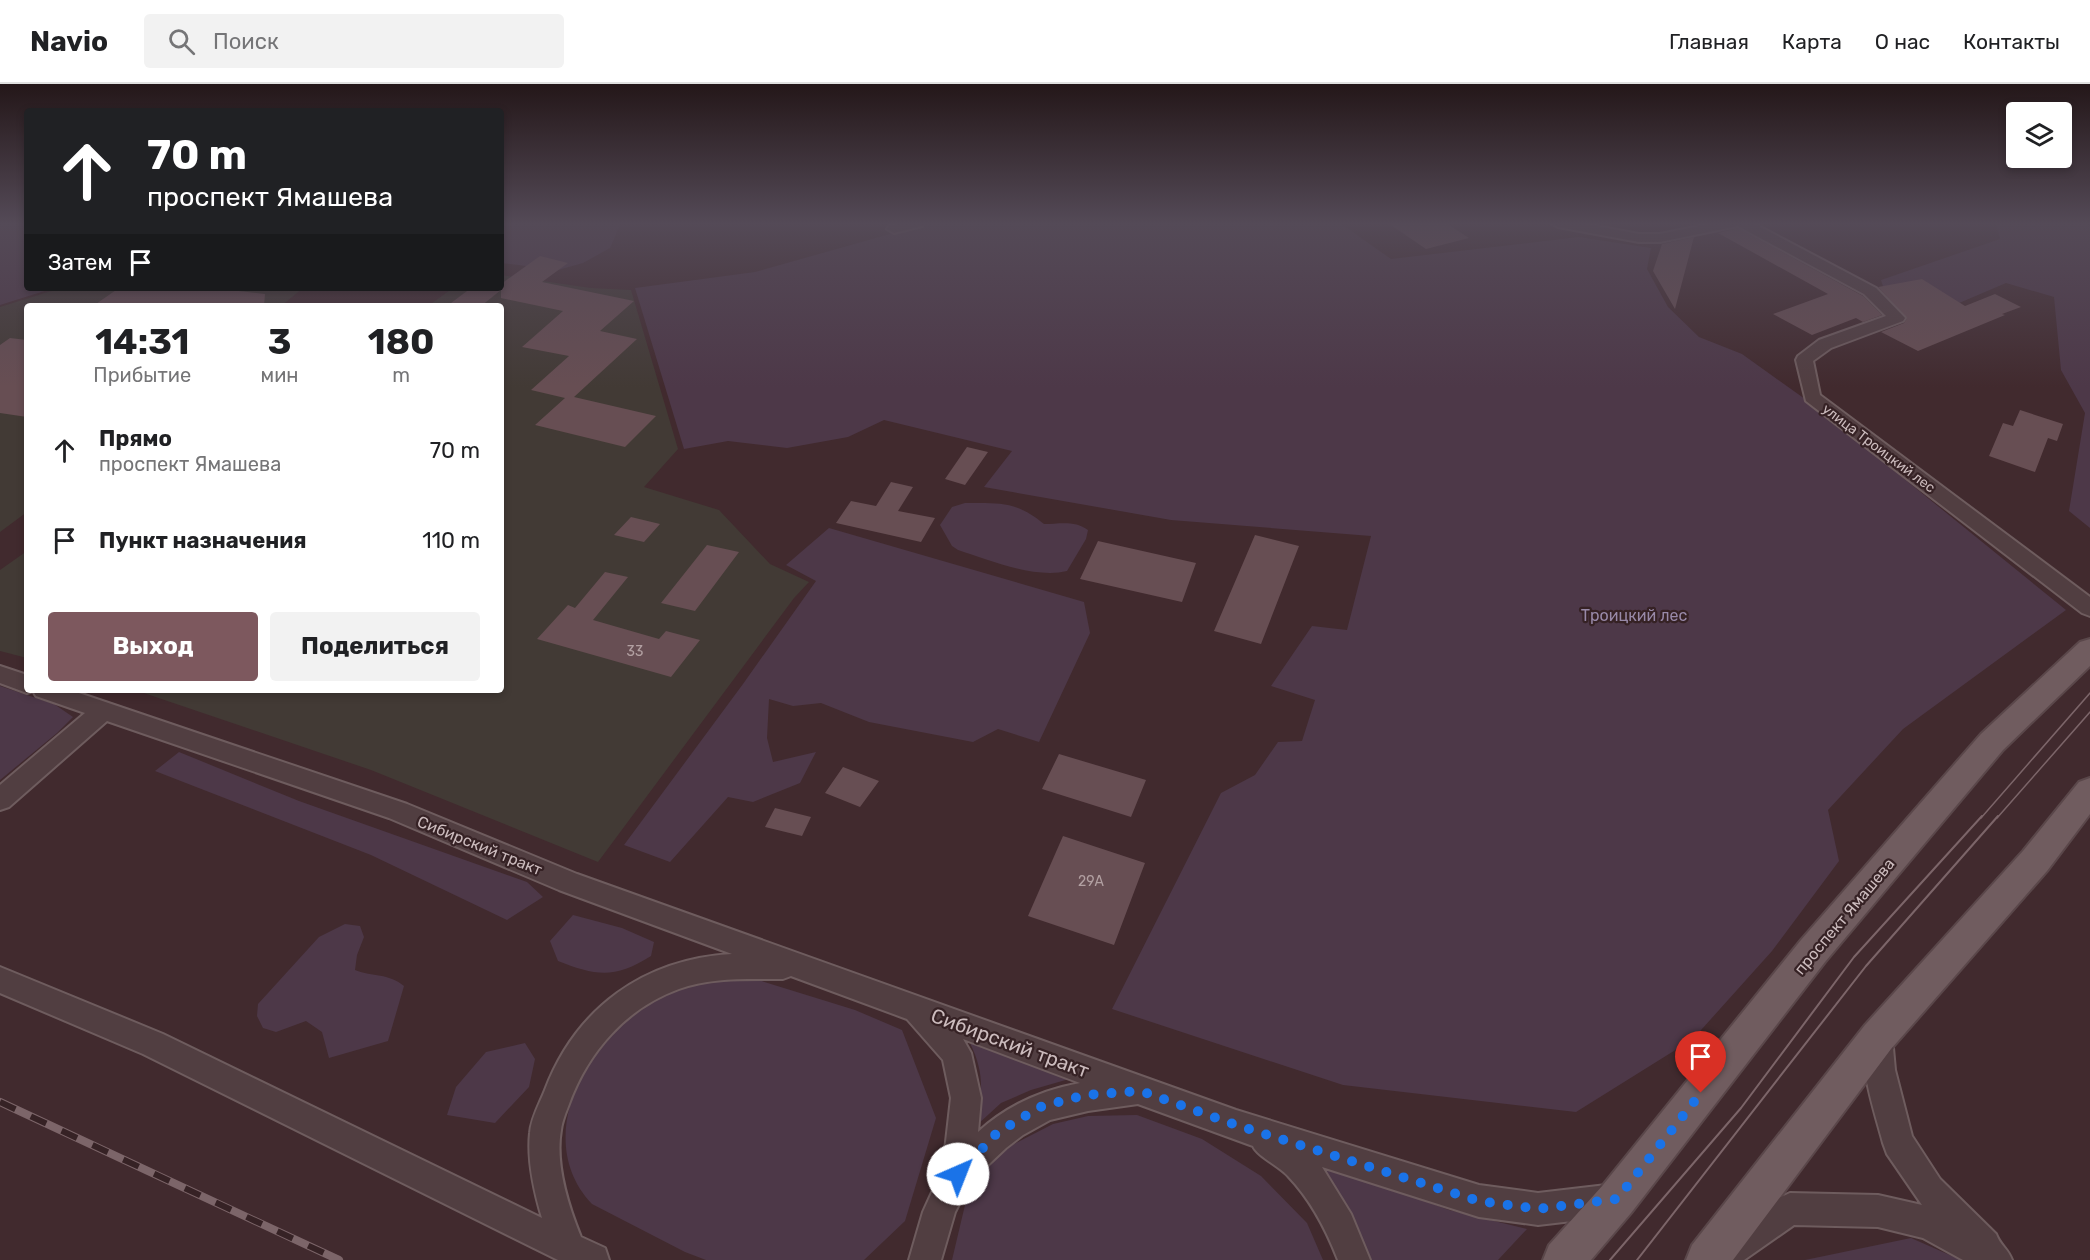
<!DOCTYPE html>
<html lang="ru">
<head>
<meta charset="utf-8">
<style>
  body { margin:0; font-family:Rubik,sans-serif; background:#f2f2f2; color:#202124; height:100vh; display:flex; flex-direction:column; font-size:22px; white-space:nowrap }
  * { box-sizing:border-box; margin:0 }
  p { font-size:20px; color:#757577 }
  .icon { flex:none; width:33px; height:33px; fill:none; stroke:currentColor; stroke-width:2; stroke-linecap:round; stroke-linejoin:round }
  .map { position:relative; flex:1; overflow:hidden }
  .panel { position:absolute; left:24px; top:219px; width:480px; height:390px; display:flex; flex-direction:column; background:#fff; border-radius:6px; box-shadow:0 3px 9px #0003 }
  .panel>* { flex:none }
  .banner { position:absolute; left:24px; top:24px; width:480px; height:183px; border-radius:6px; box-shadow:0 3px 9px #0003; background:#202124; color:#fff; overflow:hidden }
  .tools { position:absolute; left:2006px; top:18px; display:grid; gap:12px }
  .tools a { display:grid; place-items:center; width:66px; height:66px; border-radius:6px; background:#fff; box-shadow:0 3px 9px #0003; font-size:30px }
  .pin { position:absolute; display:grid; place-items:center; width:51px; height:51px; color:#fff; margin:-62px -26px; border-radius:50% 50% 50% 0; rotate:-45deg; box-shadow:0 0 6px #0007 }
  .pin .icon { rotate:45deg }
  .me { position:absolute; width:66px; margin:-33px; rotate:44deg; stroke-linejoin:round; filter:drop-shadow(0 0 4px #0008) }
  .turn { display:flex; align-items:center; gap:21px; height:126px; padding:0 24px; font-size:27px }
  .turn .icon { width:78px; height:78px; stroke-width:2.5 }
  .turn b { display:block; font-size:42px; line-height:51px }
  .then { display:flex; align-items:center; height:57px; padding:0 24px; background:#0003; gap:12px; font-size:22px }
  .eta { display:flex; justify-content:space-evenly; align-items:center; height:102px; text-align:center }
  .eta b { font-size:36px; font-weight:700; line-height:42px }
  .primary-button { display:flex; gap:12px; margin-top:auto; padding:12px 24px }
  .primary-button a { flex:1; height:69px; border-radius:6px; background:#7d585e; color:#fff; font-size:24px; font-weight:700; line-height:69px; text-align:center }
  .primary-button a+a { background:#f2f2f2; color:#202124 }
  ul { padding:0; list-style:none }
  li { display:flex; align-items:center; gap:18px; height:90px; padding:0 24px }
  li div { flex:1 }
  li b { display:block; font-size:22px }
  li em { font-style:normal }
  header { display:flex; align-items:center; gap:36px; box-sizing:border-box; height:84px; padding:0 30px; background:#fff; border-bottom:2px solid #e0e0e0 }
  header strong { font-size:28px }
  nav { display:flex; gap:33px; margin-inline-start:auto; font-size:21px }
  .search { width:420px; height:54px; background:#f2f2f2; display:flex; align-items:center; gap:15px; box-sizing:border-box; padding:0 21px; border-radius:6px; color:#757577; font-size:22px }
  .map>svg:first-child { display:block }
</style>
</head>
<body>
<header>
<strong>Navio</strong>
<div class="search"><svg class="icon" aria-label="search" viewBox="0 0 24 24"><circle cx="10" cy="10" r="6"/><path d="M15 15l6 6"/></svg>Поиск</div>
<nav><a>Главная</a><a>Карта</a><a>О нас</a><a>Контакты</a></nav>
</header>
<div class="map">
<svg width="2090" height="1176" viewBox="0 0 2090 1176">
  <rect width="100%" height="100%" fill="#412a2e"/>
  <path fill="#423a35" d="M501 191 591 204 631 206 678 365 644 403 719 426 770 480 809 498 794 514 598 778 371 686 135 606H501V222H428L453 204H501Z
    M61 204H303L281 222H27V428L0 448V223Z
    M27 467V574L0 567V486Z"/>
  <path fill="#4d3848" d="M0 139H27V204H54L0 221Z
    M501 139H621L610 164 583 179 558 186 501 179Z
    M929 139H1340L1391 175 1579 153 1651 164 1647 185 1668 223 1699 253 1742 270 1812 320 2066 526 1903 645 1828 726 1839 777 1772 867 1693 955 1576 1028 1343 1001 1112 925 1221 709 1255 691 1278 658 1302 657 1315 616 1271 602 1312 542 1347 546 1371 452 1171 436 984 403 1012 367 884 336 848 353 787 364 728 357 684 365 635 204 755 188Z
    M1996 139H2089L2090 143V444L2069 427 2085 329 2061 286 2054 213 2006 199 1917 237 1888 218 1881 196 2000 155Z
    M965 419C1000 419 1016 417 1044 440 1059 440 1075 436 1088 446L1086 455 1067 487C1035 495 989 476 958 466L952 462 940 441 952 423Z
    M829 444 1084 518 1090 549 1039 658 998 645 973 658 869 638 821 619 793 622 769 615 767 654 773 678 816 668 800 699 753 718 728 713 670 778 624 761 743 600 816 497 786 481Z
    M0 602 54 620 73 633 57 649 0 696Z
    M179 668 299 717 527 798 543 813 507 836 371 771 155 687Z
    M573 831 622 844 654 858 651 872C615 895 596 892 558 877L550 857Z
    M345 840 360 842 364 853 357 871 355 886C373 893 388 889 404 902L388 957 329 974 322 948 306 937 276 948 263 944 257 932 258 920 319 853Z
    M739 890 855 926 902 946 936 1034 905 1137 864 1176H706L685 1168 592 1120C528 1052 592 947 659 909 673 901 721 894 739 890Z
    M525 959 535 975 529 1003 495 1039 447 1031 456 1003 486 968Z
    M970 959 1069 995 1031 1006 1001 1019 977 1041C982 1007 985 990 970 959Z
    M1137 1031 1202 1055 1261 1092 1307 1139 1323 1176H952L965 1121 994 1075 1012 1061 1053 1040 1088 1032Z
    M1307 1074 1449 1126 1527 1145 1498 1176H1368C1353 1131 1338 1109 1307 1074Z
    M1911 1154 1961 1176H1805Z"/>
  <path fill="#674e53" d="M1388 139H1446L1469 154 1426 165Z
    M1738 144 1863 212 1882 231 1863 238 1856 234 1812 251 1773 230 1828 210 1718 149Z
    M1694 153 1675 225 1653 187 1662 160Z
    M540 172 568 179 542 198 634 217 600 247 637 255 574 313 656 332 625 363 535 341 565 314 531 306 569 272 522 263 563 227 501 214V206L481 222H447L471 204H501V200Z
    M1922 195 1965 222 1995 210 2021 223 2002 230 2005 231 1918 267 1881 248 1904 239 1907 234 1878 203Z
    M119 204H213L265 210 264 222H93Z
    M10 254 27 256V333L0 329V261Z
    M2020 326 2063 340 2057 357 2048 354 2035 388 1989 372 2003 339 2013 342Z
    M967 363 988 368 965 401 945 395Z
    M891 398 913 403 898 427 935 434 921 458 836 439 851 417 876 422Z
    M631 433 660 440 644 458 614 451Z
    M1255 451 1299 462 1261 560 1214 547Z
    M1098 457 1196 479 1182 518 1080 495Z
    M707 461 739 468 695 527 661 519Z
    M605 488 628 493 593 536 659 555 666 547 700 556 671 593 537 555 568 521 575 524Z
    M1059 670 1146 696 1131 733 1042 705Z
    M843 683 879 697 860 723 825 709Z
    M775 724 811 733 802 752 765 743Z
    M1063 752 1145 779 1114 861 1028 832Z"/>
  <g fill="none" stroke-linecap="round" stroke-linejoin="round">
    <g stroke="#6e5c5e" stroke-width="4">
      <path id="minor" d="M901 139H924L922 142 894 149 887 145 889 142Z
        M1551 139H1580L1639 150H1660L1714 139H1753L1876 204 1905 234 1903 237 1831 264 1813 277 1820 311 2090 513V532L2082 529 1806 317 1796 276 1798 272 1819 256 1886 232 1864 210 1738 142 1660 158H1639L1558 143Z
        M0 582 27 591V606H70L407 720 577 790 1236 1026 1479 1101 1538 1109 1615 1100 1626 1105 1631 1116 1626 1127 1615 1132 1538 1141 1479 1133 1322 1083 1351 1130 1370 1176H1338C1326 1145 1311 1116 1288 1092 1279 1082 1257 1072 1253 1062L1138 1020 1088 1027 1050 1036 1023 1051 1006 1064 971 1097 955 1128 941 1176H909L923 1128 943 1084 951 1014 943 976 907 935 791 892 783 895C749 895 711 893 679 905 626 924 588 968 569 1020 566 1028 562 1037 561 1046 555 1081 568 1121 581 1153L605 1164 609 1176H558L143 970 0 909V883L163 950 542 1134C534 1107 527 1077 530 1049 531 1034 540 1019 545 1006 576 924 644 875 732 870L559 806 389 734 107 637 9 723 0 726V701L85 629 36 612 33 607 27 609 0 599ZM963 955 1080 999C1042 1006 1006 1022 978 1048L981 1014 971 969Z
        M1878 939 1888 943 1892 953 1895 986 1912 1052 1940 1095 1996 1150C2000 1161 2008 1165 2012 1176H1963L1923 1154 1878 1143 1794 1141 1744 1176H1699L1703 1164 1779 1114 1790 1109 1878 1111 1922 1121 1887 1070 1883 1059C1875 1028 1855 973 1868 943Z"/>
    </g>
    <g stroke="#5a474a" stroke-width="4">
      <path id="major" d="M2090 555V582L2003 666 1825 878 1631 1129 1591 1176H1543L1549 1161 1603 1101 1801 856 1981 650 2080 558Z
        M2090 694V730L2047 787 1891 965 1733 1176H1686L1692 1161 1865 941 2023 767 2079 698Z"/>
    </g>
    <use href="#minor" fill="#513e41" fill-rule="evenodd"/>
    <use href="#major" fill="#705c5f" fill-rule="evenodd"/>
    <path stroke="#7c6569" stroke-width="1.5" d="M1981 734 2090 609
      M1997 734 2090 628"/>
    <path stroke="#7c6569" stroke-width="2" d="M1610 1176 1741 1024 1854 873 1982 732
      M1637 1176 1866 882 1998 732"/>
    <g stroke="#7c6569" stroke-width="8">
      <path id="rail" d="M0 1018 339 1176"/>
    </g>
    <use href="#rail" stroke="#362225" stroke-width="6" stroke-dasharray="17" stroke-linecap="butt"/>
  </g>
  <linearGradient id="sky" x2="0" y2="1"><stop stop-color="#241719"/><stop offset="0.46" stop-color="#544a57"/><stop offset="1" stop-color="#544a57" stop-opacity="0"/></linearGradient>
  <rect width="2090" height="303" fill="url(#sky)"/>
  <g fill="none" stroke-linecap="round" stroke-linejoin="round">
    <path stroke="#1a73e8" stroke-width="10" stroke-dasharray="0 18" d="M958 1090 997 1049 1040 1023 1085 1011 1141 1007 1236 1041 1479 1117 1538 1125 1617 1115 1701 1009"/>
  </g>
  <g text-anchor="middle" stroke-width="4.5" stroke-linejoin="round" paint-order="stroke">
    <g font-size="14" fill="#cbbbbd" stroke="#362225">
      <text transform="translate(1879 364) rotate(37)" y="5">улица Троицкий лес</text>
    </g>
    <g font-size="14" fill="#b2a0a2">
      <text x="635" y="572">33</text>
      <text x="1091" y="802">29А</text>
    </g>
    <g font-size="16" fill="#9889a8" stroke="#362225">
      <text x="1634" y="537">Троицкий лес</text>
    </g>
    <g font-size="16" fill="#cbbbbd" stroke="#362225">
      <text transform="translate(480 761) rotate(22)" y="6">Сибирский тракт</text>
      <text transform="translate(1844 832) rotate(-50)" y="6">проспект Ямашева</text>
    </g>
    <g font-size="20" fill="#cbbbbd" stroke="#362225">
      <text transform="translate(1010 959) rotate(20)" y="7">Сибирский тракт</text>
    </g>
  </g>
</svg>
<div class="tools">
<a><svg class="icon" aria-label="layers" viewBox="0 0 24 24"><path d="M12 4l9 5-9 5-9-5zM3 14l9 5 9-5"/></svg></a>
</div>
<div class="pin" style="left:1701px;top:1009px;background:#d93025"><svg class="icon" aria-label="arrive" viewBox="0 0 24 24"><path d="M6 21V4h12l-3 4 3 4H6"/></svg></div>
<svg class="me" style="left:958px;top:1090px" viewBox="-20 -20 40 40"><circle r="19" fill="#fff"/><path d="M0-13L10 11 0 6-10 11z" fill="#1a73e8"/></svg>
<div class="banner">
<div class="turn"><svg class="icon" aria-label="ahead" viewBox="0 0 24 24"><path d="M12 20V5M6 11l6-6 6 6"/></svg><div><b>70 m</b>проспект Ямашева</div></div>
<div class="then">Затем<svg class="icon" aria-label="arrive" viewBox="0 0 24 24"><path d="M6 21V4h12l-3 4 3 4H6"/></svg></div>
</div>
<section class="panel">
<div class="eta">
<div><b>14:31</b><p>Прибытие</p></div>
<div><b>3</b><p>мин</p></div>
<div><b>180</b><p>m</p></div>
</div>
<ul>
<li><svg class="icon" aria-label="ahead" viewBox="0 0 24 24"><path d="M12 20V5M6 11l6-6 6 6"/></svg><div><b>Прямо</b><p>проспект Ямашева</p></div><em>70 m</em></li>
<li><svg class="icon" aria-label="arrive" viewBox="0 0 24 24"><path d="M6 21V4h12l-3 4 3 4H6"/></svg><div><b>Пункт назначения</b></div><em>110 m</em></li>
</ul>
<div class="primary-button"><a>Выход</a><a>Поделиться</a></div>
</section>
</div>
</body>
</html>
